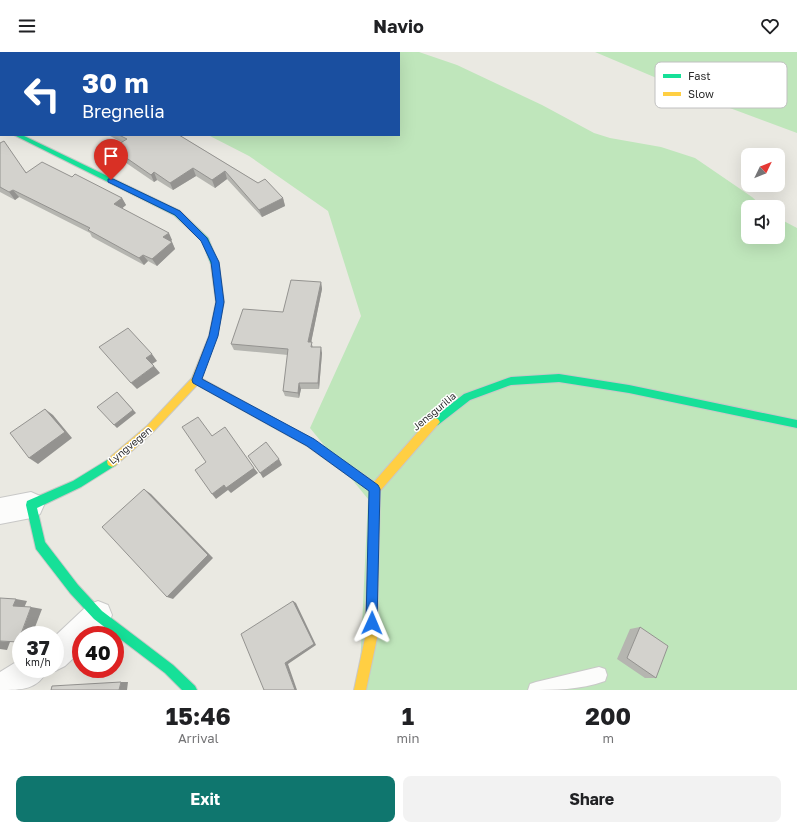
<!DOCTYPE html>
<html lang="en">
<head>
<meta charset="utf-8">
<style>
  body { margin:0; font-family:"Golos Text",sans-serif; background:#f2f2f2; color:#202124; height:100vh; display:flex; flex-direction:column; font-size:15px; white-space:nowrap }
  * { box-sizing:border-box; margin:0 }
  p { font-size:13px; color:#757577 }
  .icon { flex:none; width:22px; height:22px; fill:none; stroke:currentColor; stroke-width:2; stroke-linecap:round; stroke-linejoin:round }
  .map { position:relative; height:638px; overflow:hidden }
  .panel { display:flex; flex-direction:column; background:#fff; flex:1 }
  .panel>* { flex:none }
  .hud { position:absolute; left:0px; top:0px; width:400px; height:84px; box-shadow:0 4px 16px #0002; background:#1a4fa0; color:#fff; overflow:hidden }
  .needle { width:26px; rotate:47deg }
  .buttons { position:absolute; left:741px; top:96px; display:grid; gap:8px }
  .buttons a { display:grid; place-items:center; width:44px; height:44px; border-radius:8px; background:#fff; box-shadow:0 4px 16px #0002; font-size:20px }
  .speed { position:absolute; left:12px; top:574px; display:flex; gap:8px; font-size:20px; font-weight:700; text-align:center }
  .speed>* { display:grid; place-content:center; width:52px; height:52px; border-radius:50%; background:#fff; box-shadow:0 4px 16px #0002; line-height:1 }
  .speed small { font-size:10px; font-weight:400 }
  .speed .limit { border:6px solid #d22; background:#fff; color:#111 }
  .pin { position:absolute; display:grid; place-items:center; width:34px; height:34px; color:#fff; margin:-41px -17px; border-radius:50% 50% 50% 0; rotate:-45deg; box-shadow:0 0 4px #0007 }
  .pin .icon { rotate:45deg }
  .me { position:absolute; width:44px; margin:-22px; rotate:1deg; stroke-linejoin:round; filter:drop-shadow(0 0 3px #0008) }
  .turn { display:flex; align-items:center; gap:14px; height:84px; padding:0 16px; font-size:18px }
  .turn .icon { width:52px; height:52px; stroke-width:2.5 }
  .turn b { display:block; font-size:28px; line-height:34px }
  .eta { display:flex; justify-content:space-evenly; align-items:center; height:68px; text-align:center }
  .eta b { font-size:24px; font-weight:700; line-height:28px }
  .button { display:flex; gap:8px; margin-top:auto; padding:8px 16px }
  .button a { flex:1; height:46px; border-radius:8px; background:#0f766e; color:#fff; font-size:16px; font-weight:700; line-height:46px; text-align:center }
  .button a+a { background:#f2f2f2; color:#202124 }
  header { display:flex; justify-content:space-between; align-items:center; height:52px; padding:0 16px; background:#fff; font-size:18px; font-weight:700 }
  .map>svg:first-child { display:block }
</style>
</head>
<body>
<header><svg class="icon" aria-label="menu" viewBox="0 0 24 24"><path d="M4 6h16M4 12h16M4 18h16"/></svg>Navio<svg class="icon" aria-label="heart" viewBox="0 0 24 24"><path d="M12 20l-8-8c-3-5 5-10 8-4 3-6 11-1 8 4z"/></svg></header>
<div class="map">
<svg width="797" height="638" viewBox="0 0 797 638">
  <rect width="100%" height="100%" fill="#eae9e2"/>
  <path fill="#bfe6bb" d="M49 0H419L457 13 542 53 594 81 610 86 661 95 695 106 752 145 763 155H748V185H778V166L797 176V638H359L368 447 310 376 361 264 328 159 249 104 208 83H399V1Z
    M595 0H797V81L711 49Z"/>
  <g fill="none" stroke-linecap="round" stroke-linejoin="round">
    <g stroke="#c8c8c7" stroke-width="2">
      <path id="lane" d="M599 615 605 617 607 623 605 629C580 638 554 638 528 638L530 632 536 630Z"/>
    </g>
    <g stroke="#c8c8c7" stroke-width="2">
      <path id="street" d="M0 70H1V80H0Z
        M31 440 40 444 44 453 40 462 31 466 0 472V446Z
        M98 549 108 553 112 563 108 573 98 583H81V599L65 614 55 619 51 617H55V584L88 553Z
        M21 607V617H48C38 638 22 638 0 638V620Z"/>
    </g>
    <g stroke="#c8c8c7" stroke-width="2">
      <path id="fast" d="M14 83H22L180 159 208 186 219 213 218 215H212L202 189 174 163Z
        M559 322 629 333 797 368V376L629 341 559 330 511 333 470 348 438 373 435 374 432 373 430 370 432 367 464 342 511 325Z
        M112 405 116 407 117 410 116 413 81 435 37 456 45 490 78 533 102 559 173 613 195 634 197 638H182L165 621 94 567 70 541 36 497 26 453 27 449 73 429Z"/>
    </g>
    <g stroke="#c8c8c7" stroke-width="2">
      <path id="slow" d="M215 210 219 213 224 250 217 284 201 326 313 388 374 430 424 373 435 366 438 367 440 370 380 439 377 586 366 638H354L365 586 370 439 307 394 197 333 153 380 116 413 112 415 108 413 107 410 108 407 147 374 192 326 209 284 216 250 211 213Z"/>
    </g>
    <use href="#lane" fill="#fcfcfb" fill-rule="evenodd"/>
    <use href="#street" fill="#fcfcfb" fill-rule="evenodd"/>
    <use href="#fast" fill="#16e098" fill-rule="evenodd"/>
    <use href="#slow" fill="#ffcf43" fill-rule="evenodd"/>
  </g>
  <path fill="#b5b5b0" d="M108 83H179L283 146 285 154 262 165 227 127 215 136 196 124 173 138 157 128 154 130 116 104 112 96 122 90Z
    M0 91 26 120 72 125 122 146 126 153 122 156 172 188 171 189 172 190 175 197 157 214 148 209 144 213 92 185 90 181 19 145 15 148 0 140Z
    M321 230 322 237 311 290 313 295 322 301 319 337H301L299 346 285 344 283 339 288 303 234 298 231 292 283 260Z
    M640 575 656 626H645L617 607 630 577Z"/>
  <path fill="#949390" d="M193 116 196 124 173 138 170 131Z
    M225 119 227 127 215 136 212 128Z
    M154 120 157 128 154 130 151 123Z
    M13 138 19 145 15 148 9 140Z
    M122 146 126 153 119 159 114 152Z
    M283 146 285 154 262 165 259 158Z
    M169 181 172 188 167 193 163 185Z
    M172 190 175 197 157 214 152 207Z
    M143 203 148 209 144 213 139 206Z
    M321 230 322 237 310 296 308 290Z
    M321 295 322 301 319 337 318 331Z
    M152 302 157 309 152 312 146 306Z
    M154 314 160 321 137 337 131 331Z
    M299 331 301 337 299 346 298 341Z
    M117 340 136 361 117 376 114 373Z
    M45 357 53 363 72 386 38 412 29 406Z
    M279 407 282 413 263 426 260 421Z
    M254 416 258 421 231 441 228 438 216 447 212 442 224 433Z
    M144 437 151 442 213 506 173 547 167 545Z
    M16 547 27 549 24 556 13 554Z
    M293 549 296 551 316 593 288 612 297 638H295L285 611Z
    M31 555 42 557 32 583H21Z
    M21 583V590H18Z
    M0 589 10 590 7 598 0 597Z
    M121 630H128L127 638H119Z"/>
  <path fill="#d3d2cd" stroke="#949390" d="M0 0H10L11 1H1V22L0 21Z
    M1 41V52L0 51V42Z
    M119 83H179L258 131 265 127 283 146 259 158 225 119 212 128 193 116 170 131 154 120 151 123 112 96 127 87Z
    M4 89 26 121 42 110 72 125 75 122 122 146 114 152 169 181 163 185 172 190 152 207 143 203 139 206 88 178 90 176 13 138 9 140 0 135V91Z
    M291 228 321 230 308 290H312L311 295H321L318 331H299L298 341 283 339 288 297 231 292 243 257 283 260Z
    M128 276 152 302 146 306 154 314 131 331 99 295Z
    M117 340 133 358 114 373 97 355Z
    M45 357 65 380 29 406 10 381Z
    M198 365 212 384 225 375 254 416 226 436 224 433 212 442 195 418 206 410 182 375Z
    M266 390 279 407 260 421 248 404Z
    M144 437 208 503 167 545 102 475Z
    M0 546 16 547 13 554 31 555 18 590 0 589Z
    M293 549 314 592 285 611 295 638H264L241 582Z
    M640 575 668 594 656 626 627 606Z
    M121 630 119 638H51L52 634Z"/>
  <path fill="#1a73e8" stroke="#114b97" d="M108 127H113L180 159 207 186 219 210 224 250 218 284 202 327 314 387 378 433 380 437 377 571 376 575 372 577 367 575 366 571 369 439 307 394 193 331 192 328 209 284 216 250 211 210 201 189 175 163 108 130Z"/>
  <g text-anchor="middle" stroke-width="3" stroke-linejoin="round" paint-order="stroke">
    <g font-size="10" fill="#2c2c2c" stroke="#fff">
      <text transform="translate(434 359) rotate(-40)" y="4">Jensgurilia</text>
      <text transform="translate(130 393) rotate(-40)" y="4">Lyngvegen</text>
    </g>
  </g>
  <rect x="655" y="10" width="132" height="46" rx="6" fill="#fff" stroke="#c0c0c0" stroke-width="1"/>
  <rect x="663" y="22" width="18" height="4" fill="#16e098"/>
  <rect x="663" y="40" width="18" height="4" fill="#ffcf43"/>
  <g font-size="11" fill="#2c2c2c">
    <text x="688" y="28">Fast</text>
    <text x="688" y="46">Slow</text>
  </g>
</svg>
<div class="buttons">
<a><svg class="needle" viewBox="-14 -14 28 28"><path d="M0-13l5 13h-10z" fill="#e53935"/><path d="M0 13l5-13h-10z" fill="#757577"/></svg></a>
<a><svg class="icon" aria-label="sound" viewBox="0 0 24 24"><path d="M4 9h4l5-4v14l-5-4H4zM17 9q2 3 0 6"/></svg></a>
</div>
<div class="speed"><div>37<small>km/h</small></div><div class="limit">40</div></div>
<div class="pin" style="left:111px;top:128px;background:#d93025"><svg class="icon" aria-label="arrive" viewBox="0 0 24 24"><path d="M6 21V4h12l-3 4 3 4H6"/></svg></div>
<svg class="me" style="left:372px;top:571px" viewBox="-20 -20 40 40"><path d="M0-17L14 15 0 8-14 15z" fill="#1a73e8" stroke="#fff" stroke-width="4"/></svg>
<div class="hud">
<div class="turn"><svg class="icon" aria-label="left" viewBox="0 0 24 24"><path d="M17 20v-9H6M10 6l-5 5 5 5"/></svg><div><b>30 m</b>Bregnelia</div></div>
</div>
</div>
<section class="panel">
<div class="eta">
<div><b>15:46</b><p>Arrival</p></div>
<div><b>1</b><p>min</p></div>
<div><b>200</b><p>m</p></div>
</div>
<div class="button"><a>Exit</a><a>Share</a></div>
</section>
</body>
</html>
